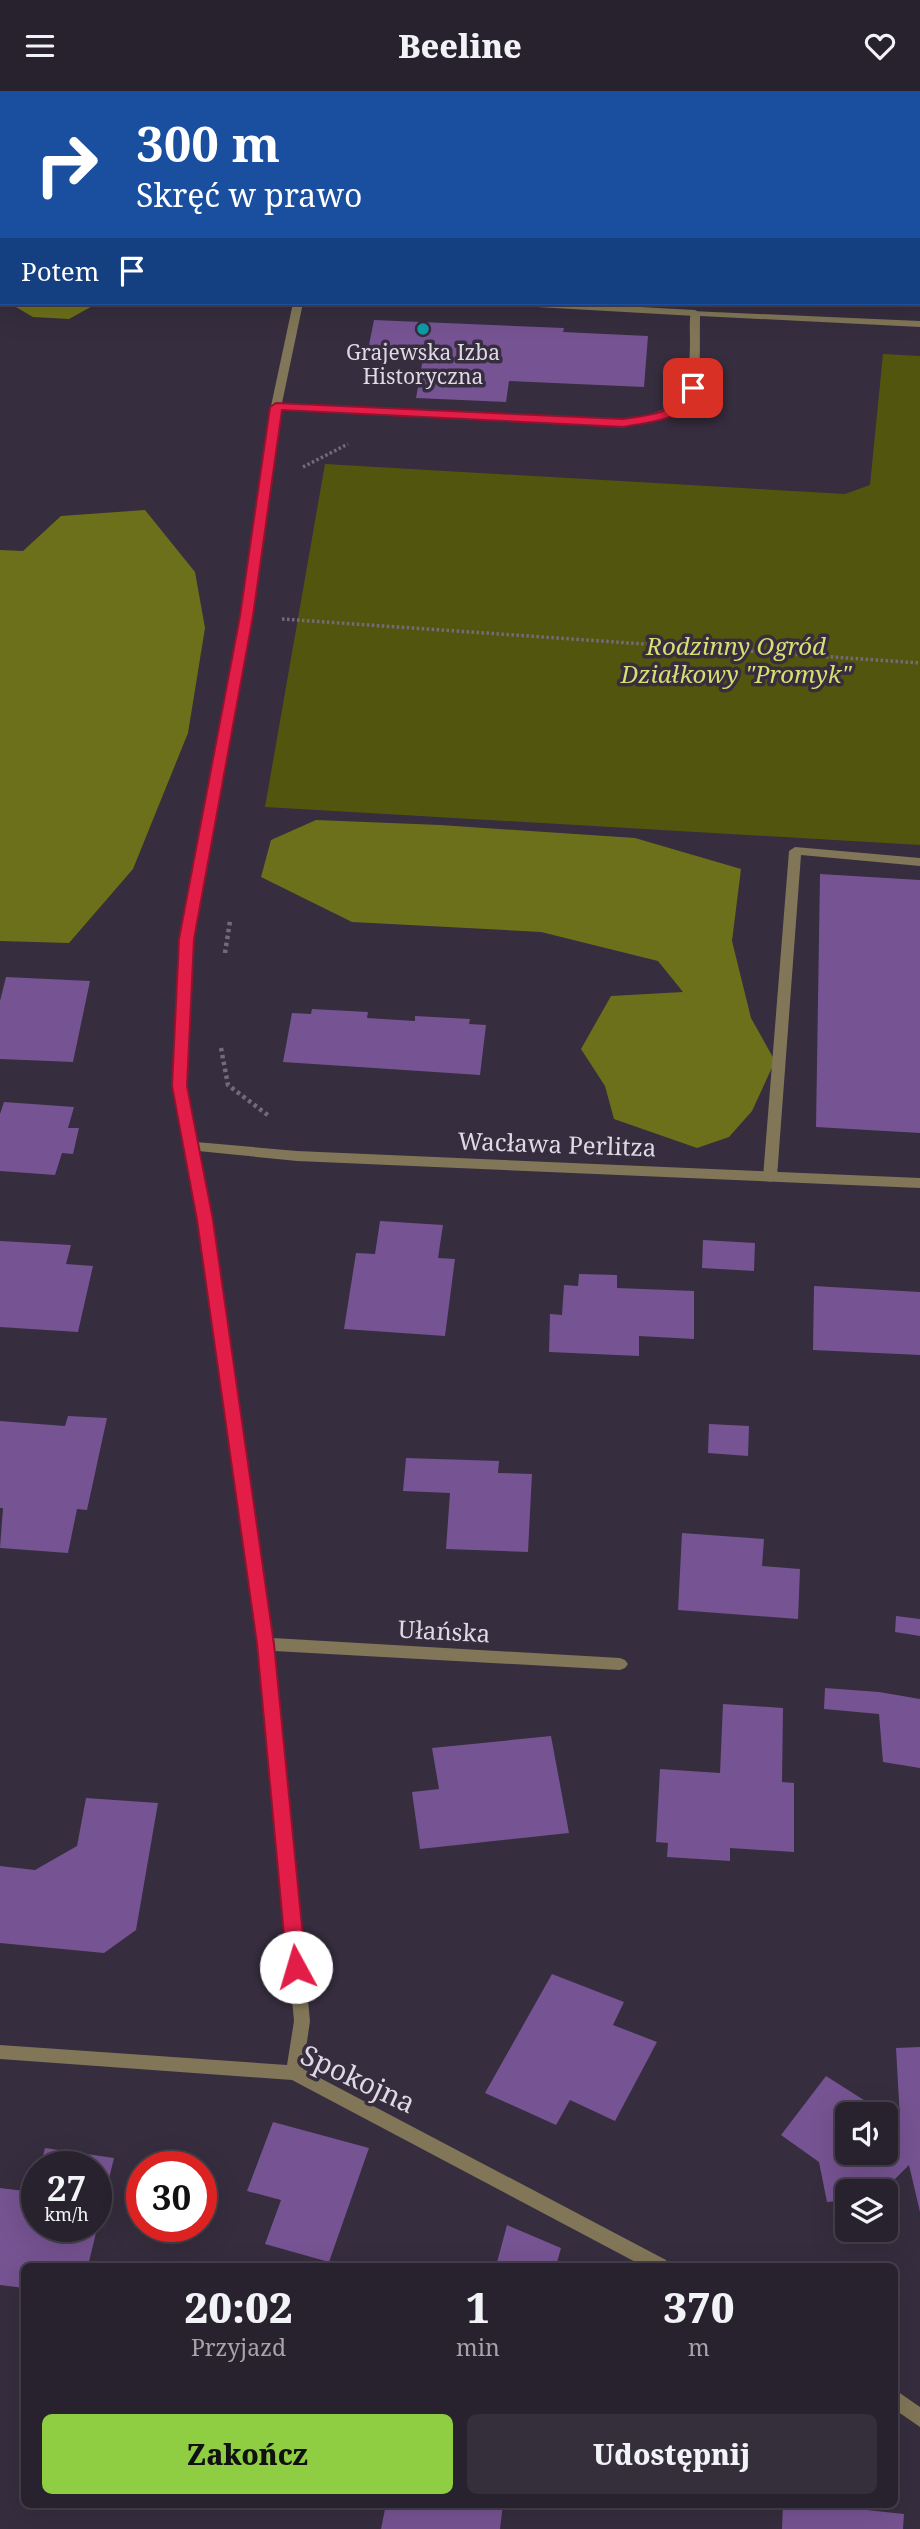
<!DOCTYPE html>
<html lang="pl">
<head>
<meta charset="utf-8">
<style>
  body { margin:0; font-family:"Noto Serif",serif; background:#342f3a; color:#f1f3f6; height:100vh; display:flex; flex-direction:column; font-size:26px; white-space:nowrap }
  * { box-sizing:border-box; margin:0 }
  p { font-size:23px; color:#a5a4aa }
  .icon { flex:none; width:38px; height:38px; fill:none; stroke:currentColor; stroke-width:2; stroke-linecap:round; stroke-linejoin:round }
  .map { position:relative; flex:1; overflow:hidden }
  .drawer { position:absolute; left:21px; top:2172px; width:877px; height:245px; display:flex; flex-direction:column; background:#28222e; border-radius:10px; box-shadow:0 7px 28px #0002,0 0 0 2px #443f4a }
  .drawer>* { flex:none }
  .banner { position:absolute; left:0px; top:0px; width:920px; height:214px; box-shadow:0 7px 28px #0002,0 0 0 2px #443f4a; background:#1a4fa0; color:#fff; overflow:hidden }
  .fabs { position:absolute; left:835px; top:2011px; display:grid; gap:14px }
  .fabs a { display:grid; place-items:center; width:63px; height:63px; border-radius:10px; background:#28222e; box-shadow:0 7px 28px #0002,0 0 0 2px #443f4a; font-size:35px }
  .speed { position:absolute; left:21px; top:2060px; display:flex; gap:14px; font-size:35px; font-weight:700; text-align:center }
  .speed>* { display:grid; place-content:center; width:91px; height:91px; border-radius:50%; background:#28222e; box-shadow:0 7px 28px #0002,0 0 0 2px #443f4a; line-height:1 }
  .speed small { font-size:18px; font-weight:400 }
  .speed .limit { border:10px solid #d22; background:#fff; color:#111 }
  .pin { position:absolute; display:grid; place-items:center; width:60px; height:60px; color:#fff; margin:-30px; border-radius:14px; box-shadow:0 4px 10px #0006 }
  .me { position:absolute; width:77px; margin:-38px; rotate:354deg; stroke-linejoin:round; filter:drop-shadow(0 0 5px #0008) }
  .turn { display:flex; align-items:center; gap:24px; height:147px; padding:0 21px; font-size:32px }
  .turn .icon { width:91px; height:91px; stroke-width:2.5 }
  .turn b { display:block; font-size:49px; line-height:60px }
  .then { display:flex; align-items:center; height:66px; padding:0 21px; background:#0003; gap:14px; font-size:26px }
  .eta { display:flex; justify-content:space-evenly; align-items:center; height:119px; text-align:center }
  .eta b { font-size:42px; font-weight:800; line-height:49px }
  .button { display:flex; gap:14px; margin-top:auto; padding:14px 21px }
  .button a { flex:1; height:80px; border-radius:10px; background:#8fcd42; color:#111; font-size:28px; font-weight:800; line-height:80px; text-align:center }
  .button a+a { background:#342f3a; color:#f1f3f6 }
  header { display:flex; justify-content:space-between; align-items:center; height:91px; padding:0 21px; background:#28222e; font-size:32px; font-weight:800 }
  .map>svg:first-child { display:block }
</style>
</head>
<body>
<header><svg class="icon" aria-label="menu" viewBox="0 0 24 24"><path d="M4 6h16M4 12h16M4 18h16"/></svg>Beeline<svg class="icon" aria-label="heart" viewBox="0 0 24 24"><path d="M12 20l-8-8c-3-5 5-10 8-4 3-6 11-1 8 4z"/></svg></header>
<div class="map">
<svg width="920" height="2438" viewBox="0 0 920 2438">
  <rect width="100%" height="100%" fill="#362d3e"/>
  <path fill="#52550e" d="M883 263 920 265V754L265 716 325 373 845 403 870 394Z"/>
  <path fill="#6d701a" d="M9 212H98L69 228 33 226Z
    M145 419 195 481 205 537 188 642 133 778 69 852 0 850V459L23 460 61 425Z
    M316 729 440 734 635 747 741 778 732 850 751 927 775 970 752 1020 729 1046 697 1057 614 1028 605 995 581 958 611 905 683 901 658 870 541 841 352 831 261 786 271 749Z"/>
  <path fill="#765392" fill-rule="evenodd" d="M374 229 564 237 563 241 648 245 644 296 509 290 506 311 416 307 424 262 368 259Z
    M820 783 920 789V1042L816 1036Z
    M6 886 90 890 73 971 0 968V910Z
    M312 918 368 921 367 927 415 930V925L470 928 469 933 486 934 480 984 283 971 292 922 311 923Z
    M4 1011 74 1016 68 1037H79L73 1063 62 1062 55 1084 0 1080V1023Z
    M380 1130 443 1134 438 1167 455 1168 445 1245 344 1238 356 1162 375 1163Z
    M703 1149 755 1152 754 1180 702 1177Z
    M0 1150 71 1154 66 1173 93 1175 78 1241 0 1236Z
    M579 1183 617 1184V1197L694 1200V1248L639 1245V1265L549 1261 550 1223 562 1224 564 1194 578 1195Z
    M814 1195 920 1201V1264L813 1259Z
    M68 1325 107 1327 87 1419 77 1418 68 1462 0 1457 3 1417H0V1330L65 1335Z
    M709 1333 749 1335 748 1365 708 1362Z
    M406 1367 499 1370 498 1382 532 1383 528 1461 446 1458 450 1402 403 1400Z
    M682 1442 764 1448 762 1475 800 1478 798 1528 678 1519Z
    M896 1525 920 1528V1545L895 1541Z
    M825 1597 879 1601 920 1608V1677L883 1671 879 1623 824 1618Z
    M723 1613 783 1617 782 1691 794 1692V1761L730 1757V1770L667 1766 668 1752 656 1751 660 1678 720 1682Z
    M551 1645 569 1742 420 1758 412 1701 439 1698 432 1657Z
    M86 1707 158 1712 136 1839 104 1862 0 1852V1775L35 1779 77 1755Z
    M552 1883 624 1911 613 1934 657 1951 615 2030 570 2009 556 2034 485 2002Z
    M920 1956V2121L909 2074 883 2100H847V2109L827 2111 819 2071 781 2044 826 1985 867 2011 900 2028 896 1957ZM847 2023H886V2062H847Z
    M273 2031 369 2057 329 2171 265 2153 281 2109 247 2100Z
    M45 2057 114 2067 88 2175H24V2197L0 2194V2097L33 2101 37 2092V2135H96V2076H40Z
    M507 2134 561 2157 556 2175H496Z
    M386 2413H503L500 2438H381Z
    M783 2413H811L904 2423 903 2438H782Z"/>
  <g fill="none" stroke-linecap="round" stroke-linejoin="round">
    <path stroke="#736b7a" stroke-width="3.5" stroke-dasharray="2.5 2.5" stroke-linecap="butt" d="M303 376 348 353
      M282 528 920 572"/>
    <path stroke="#736b7a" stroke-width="4.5" stroke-dasharray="3.5 3.5" stroke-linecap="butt" d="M225 862 230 830
      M221 957 228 994 269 1025"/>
    <path fill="#817657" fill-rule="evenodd" d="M514 212H567L695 219 700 222 695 225 519 215Z
      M795 756 920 767V775L801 764 777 1086 770 1091 763 1086 789 760Z"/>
    <path fill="#817657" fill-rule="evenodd" d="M341 0H351L341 2Z
      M293 212H303L282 312 623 329C681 318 689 312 690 252 690 242 689 230 691 220L920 230V236L700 225C699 303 708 319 623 335L281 318 253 525 193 848 186 995 196 1051 297 1060 920 1087V1097L297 1070 198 1060 212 1129 273 1547 620 1567 625 1569 628 1573 625 1577 620 1579 274 1560 310 1930 303 1978 666 2169 669 2175H643L292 1989 0 1968V1954L287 1974 294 1930 258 1553 198 1129 172 995 181 848 241 525 271 315Z
      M894 2298 920 2316V2336L894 2318Z"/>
  </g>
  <path fill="#e11d48" stroke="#92132f" stroke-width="2" d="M689 294 699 297C680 332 659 329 623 336L282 319 253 525 194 848 187 995 213 1129 274 1553 306 1876 303 1882 296 1884 290 1882 287 1876 257 1553 197 1129 172 995 179 848 240 525 270 316 276 312 623 328C657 322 669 326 689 294Z"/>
  <circle fill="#0f9aa8" stroke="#362d3e" stroke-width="2.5" cx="423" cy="238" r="7"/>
  <g text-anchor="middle" stroke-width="7" stroke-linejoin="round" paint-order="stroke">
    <g font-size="21" fill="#dfd9e4" stroke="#362d3e">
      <text x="423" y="269">Grajewska Izba<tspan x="423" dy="24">Historyczna</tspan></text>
    </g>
    <g font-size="24" font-style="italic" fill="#d8de6f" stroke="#362d3e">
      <text x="736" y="564">Rodzinny Ogród<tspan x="736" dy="28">Działkowy "Promyk"</tspan></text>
    </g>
    <g font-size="24" fill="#dfd9e4" stroke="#362d3e">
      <text transform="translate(557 1054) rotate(2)" y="8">Wacława Perlitza</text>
      <text transform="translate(444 1541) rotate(3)" y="8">Ułańska</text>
    </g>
    <g font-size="28" fill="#dfd9e4" stroke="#362d3e">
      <text transform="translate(358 1988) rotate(25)" y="10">Spokojna</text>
    </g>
  </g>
</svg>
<div class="fabs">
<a><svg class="icon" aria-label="sound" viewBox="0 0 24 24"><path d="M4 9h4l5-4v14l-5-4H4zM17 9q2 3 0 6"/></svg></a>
<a><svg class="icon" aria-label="layers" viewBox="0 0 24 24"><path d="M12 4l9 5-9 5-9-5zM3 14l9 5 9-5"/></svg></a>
</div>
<div class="speed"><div>27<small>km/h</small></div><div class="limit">30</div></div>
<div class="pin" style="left:693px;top:297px;background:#d93025"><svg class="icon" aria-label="arrive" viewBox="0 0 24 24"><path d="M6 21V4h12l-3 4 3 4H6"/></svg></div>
<svg class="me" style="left:296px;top:1876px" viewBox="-20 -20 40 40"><circle r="19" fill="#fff"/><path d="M0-13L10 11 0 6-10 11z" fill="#e11d48"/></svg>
<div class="banner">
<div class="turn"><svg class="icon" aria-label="right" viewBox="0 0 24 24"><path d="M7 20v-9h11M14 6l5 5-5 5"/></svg><div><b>300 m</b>Skręć w prawo</div></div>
<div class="then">Potem<svg class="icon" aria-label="arrive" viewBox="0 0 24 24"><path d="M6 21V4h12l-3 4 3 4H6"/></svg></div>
</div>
<section class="drawer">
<div class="eta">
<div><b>20:02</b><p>Przyjazd</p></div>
<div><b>1</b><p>min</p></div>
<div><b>370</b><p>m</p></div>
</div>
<div class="button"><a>Zakończ</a><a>Udostępnij</a></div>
</section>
</div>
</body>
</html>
